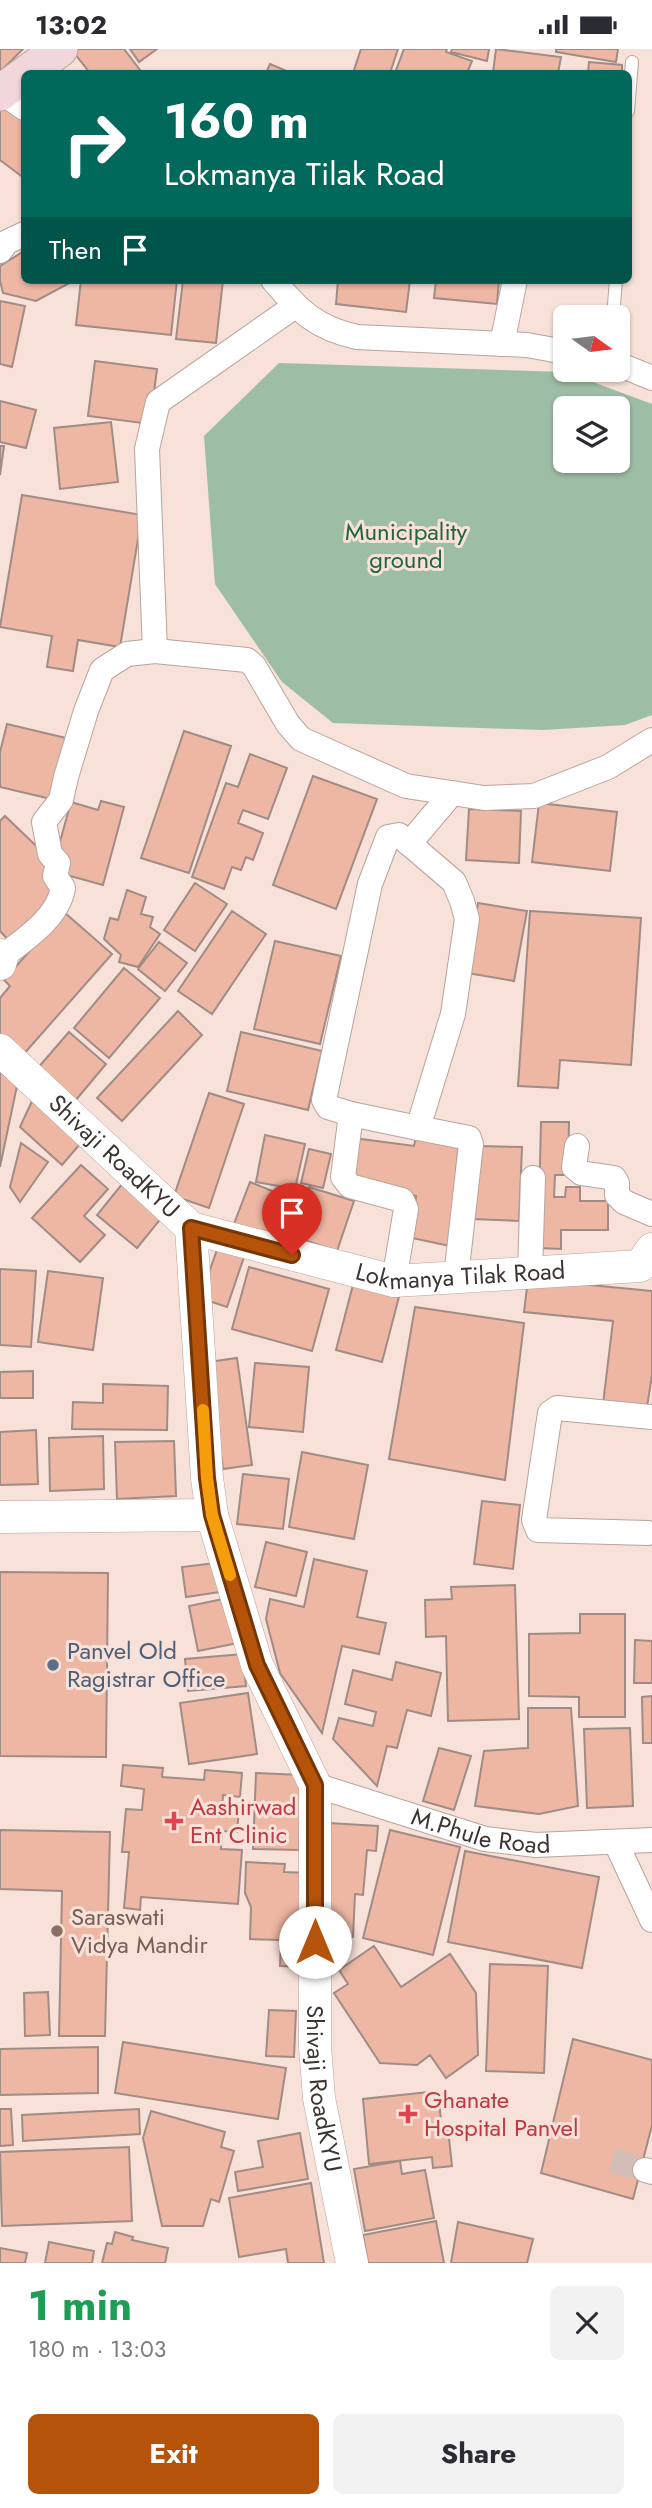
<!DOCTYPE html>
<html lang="en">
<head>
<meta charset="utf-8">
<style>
  body { margin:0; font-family:Jost,sans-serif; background:#f2f2f3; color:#2b2b33; height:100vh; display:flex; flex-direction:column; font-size:26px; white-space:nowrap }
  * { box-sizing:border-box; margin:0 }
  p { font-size:23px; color:#7c7c81 }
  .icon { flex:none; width:38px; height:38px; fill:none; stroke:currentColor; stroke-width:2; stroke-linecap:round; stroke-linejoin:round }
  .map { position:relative; height:2214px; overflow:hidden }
  .drawer { display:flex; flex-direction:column; background:#fff; flex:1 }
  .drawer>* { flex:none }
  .guide { position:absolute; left:21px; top:21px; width:611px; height:214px; border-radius:10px; box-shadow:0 2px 5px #0004; background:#00695c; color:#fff; overflow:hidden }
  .needle { width:46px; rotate:104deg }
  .tools { position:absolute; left:553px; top:256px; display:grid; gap:14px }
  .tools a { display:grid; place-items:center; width:77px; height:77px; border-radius:10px; background:#fff; box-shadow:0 2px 5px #0004; font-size:35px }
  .pin { position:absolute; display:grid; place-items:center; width:60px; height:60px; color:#fff; margin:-72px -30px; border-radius:50% 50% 50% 0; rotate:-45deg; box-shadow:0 0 7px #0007 }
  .pin .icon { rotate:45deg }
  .me { position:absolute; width:77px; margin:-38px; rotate:0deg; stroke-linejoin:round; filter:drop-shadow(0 0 5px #0008) }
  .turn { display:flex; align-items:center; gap:24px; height:147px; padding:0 28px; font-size:32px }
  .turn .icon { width:91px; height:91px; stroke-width:2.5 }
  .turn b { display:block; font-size:49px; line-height:60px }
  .then { display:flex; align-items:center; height:66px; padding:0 28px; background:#0003; gap:14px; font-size:26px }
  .round { display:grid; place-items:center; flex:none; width:74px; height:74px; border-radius:10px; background:#f2f2f3 }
  .headline { display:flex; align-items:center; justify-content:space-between; height:119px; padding:0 28px }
  h1 { font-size:42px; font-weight:700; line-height:52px; color:#1e9e55 }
  .primary-button { display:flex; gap:14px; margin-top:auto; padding:14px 28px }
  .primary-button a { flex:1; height:80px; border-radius:10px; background:#b45309; color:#fff; font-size:28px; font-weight:700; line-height:80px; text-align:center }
  .primary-button a+a { background:#f2f2f3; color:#2b2b33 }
  .status { display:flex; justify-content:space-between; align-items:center; height:49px; padding:0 35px; background:#fff; direction:ltr }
  .status svg { height:19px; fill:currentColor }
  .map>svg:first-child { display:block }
</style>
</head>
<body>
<div class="status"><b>13:02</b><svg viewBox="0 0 49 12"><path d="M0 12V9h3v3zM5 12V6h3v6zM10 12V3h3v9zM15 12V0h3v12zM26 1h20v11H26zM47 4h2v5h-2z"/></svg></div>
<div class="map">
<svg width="652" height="2214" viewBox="0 0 652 2214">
  <rect width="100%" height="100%" fill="#f7e1d9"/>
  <path fill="#9ebda5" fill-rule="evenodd" d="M279 314 566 323 652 355V666L625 676 543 681 333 674 282 633 215 535 204 387ZM565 359H618V411H565Z"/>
  <path fill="#eeb7a4" stroke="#a18c85" stroke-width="2" d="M0 0H23L0 23Z
    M71 0H124L140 21 136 24H90Z
    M130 0H157L139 13Z
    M361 0H398L390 24H353Z
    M404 0H447L446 3 472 12 467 24H395Z
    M452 0H489L487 12 451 3Z
    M496 0 561 8 558 24H493Z
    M556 0H618L616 13 556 3Z
    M589 13 622 16V24H588Z
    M270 15 291 24H266Z
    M0 52 24 70V129L0 111Z
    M24 202V231H75L36 252 3 244 0 232V217Z
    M81 231H177L171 286 76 276Z
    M183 231H223L216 294 176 290Z
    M338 231H410L406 263 336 255Z
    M436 231H499L497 255 434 249Z
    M0 252 25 257 12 318 0 315Z
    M95 312 157 320 150 375 88 367Z
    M0 352 36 361 26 399 0 393Z
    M111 373 118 433 60 440 54 379Z
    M0 397H4L0 426Z
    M22 446 142 466 120 598 78 591 73 622 47 618 52 587 0 578Z
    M7 675 66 689 51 750 0 738V703Z
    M184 682 231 697 189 824 141 809Z
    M250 705 287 719 268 770 243 761 238 774 263 784 253 811 246 808 241 821 232 818 224 840 192 828 226 734 238 738Z
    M313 727 377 750 336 860 273 836Z
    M101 752 124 758 103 836 59 824 56 807 71 753 98 761Z
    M539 754 617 763 610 822 532 813Z
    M469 760 521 762 519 814 466 811Z
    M5 767 56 816 58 842 9 892 0 882V772Z
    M195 834 227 855 195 902 164 881Z
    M127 841 146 848 141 865 153 868 150 878 160 885 138 918 119 913 121 906 104 890 110 869 118 871Z
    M478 854 527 862 514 932 467 924Z
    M232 862 266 885 212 965 178 942Z
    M530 862 641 869 631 1016 560 1011 558 1039 518 1037Z
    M64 863 112 905 22 1007 0 988V949L10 937 4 931Z
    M275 892 341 907 320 995 254 980Z
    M159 893 187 914 165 942 138 920Z
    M124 919 160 949 109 1009 74 979Z
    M178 962 202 986 122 1072 97 1049Z
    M69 983 106 1015 75 1052 37 1020Z
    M241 983 322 1002 308 1061 227 1042Z
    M0 1018 18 1032 0 1118Z
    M209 1044 244 1055 209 1159 174 1147Z
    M32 1052 80 1095 62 1116 20 1078Z
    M541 1073H569L568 1126H555L554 1148H565L566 1138H580V1152H608V1181H561V1200L538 1199Z
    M265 1086 305 1095 295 1140 256 1133Z
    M416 1088 459 1090 450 1197 412 1189 416 1147 354 1131 353 1089 414 1097Z
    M21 1094 48 1113 20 1153 10 1138Z
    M477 1097 522 1098 519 1172 473 1170Z
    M309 1100 331 1105 323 1139 301 1134Z
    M81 1116 108 1140 84 1167 105 1186 80 1213 32 1169Z
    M250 1133 297 1152 281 1193 234 1175Z
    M123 1134 163 1167 137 1199 97 1166Z
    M309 1138 354 1152 337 1202 292 1187Z
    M219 1195 245 1205 227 1258 200 1249Z
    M249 1218 329 1240 312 1302 232 1280Z
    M0 1220 36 1222 31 1298 0 1296Z
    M48 1222 103 1229 93 1301 38 1293Z
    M528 1230 652 1242V1326L647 1358 603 1355 613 1272 524 1263Z
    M354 1232 400 1244 382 1313 336 1301Z
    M415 1258 524 1274 505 1431 389 1410Z
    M237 1309 252 1416 223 1420 208 1313Z
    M255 1314 309 1318 303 1383 249 1378Z
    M33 1322V1349H0V1323Z
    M103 1335 168 1337 167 1381 72 1380 73 1353 103 1354Z
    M36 1381 38 1435 0 1436V1383Z
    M103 1387 104 1440 50 1442 49 1389Z
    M174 1392 176 1447 117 1450 115 1393Z
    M302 1403 368 1416 354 1490 289 1478Z
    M243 1425 289 1430 283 1480 237 1475Z
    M482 1452 520 1456 513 1520 474 1515Z
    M266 1493 307 1503 296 1547 255 1538Z
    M314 1510 367 1522 357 1568 386 1574 379 1605 342 1597 322 1684 280 1624 266 1570 270 1550 304 1558Z
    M223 1513 227 1542 186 1548 182 1518Z
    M0 1523 108 1524 106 1708 0 1707Z
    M515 1536 519 1670 448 1672 446 1587 426 1588 425 1551 452 1550 451 1538Z
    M228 1549 238 1594 198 1602 189 1557Z
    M580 1565H625V1668H579V1648L529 1647V1585L580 1584Z
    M635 1591 652 1592V1634H634Z
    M243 1605 246 1637 188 1642 185 1610Z
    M396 1613 441 1624 431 1667 407 1661 397 1699 387 1697 377 1737 333 1690 339 1669 373 1677 376 1663 345 1655 353 1621 392 1631Z
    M248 1644 257 1705 189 1715 180 1654Z
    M652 1647V1694H643L642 1648Z
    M528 1659H571L578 1757 539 1765 475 1757 484 1702 528 1699Z
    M630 1679 633 1757 587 1759 584 1680Z
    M439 1699 471 1707 454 1761 423 1752Z
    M123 1716 163 1719 162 1728 204 1731 205 1721 242 1724 240 1748 223 1746 222 1759 239 1760 237 1783 222 1782 221 1800 242 1801 238 1855 141 1848 140 1861 124 1859 129 1803H122L126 1760 142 1761 144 1740 121 1737Z
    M256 1724 302 1726 299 1801 253 1800Z
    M329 1774 378 1777 376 1802 367 1801 363 1846 355 1845 353 1888 322 1886Z
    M0 1781 110 1783 105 1987H59L62 1842 0 1840Z
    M390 1781 460 1798 433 1906 363 1889Z
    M465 1802 599 1828 582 1919 448 1893Z
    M246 1813 285 1815 284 1823 309 1824 305 1918 280 1917 281 1891 250 1890 251 1858 245 1844Z
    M374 1897 401 1938 450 1905 476 1944 478 2006 446 2029 430 2006 417 2016 380 2014 334 1944 348 1935 339 1921Z
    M490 1915 548 1917 544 2024 486 2022Z
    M48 1943 50 1986 25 1987 24 1944Z
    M269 1961 296 1962 294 2008 266 2007Z
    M573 1990 652 2011V2076L633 2150 541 2124Z
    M123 1993 286 2019 278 2070 115 2044Z
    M98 1998V2044L0 2046V2000Z
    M438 2042 442 2081 448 2080 452 2117 433 2119 432 2108 369 2115 363 2050Z
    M0 2060H11L13 2096 0 2097Z
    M139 2060 140 2085 23 2092 22 2066Z
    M151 2062 225 2083 221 2098 234 2102 219 2153 211 2150 203 2177H162L143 2089Z
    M300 2084 308 2130 238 2142 235 2123 263 2118 258 2092Z
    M129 2098 132 2172 2 2177 0 2103Z
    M400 2112 402 2125 425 2121 434 2169 365 2182 354 2120Z
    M311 2134 324 2214H288L286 2200 239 2208 229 2149Z
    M436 2172 444 2214H368L363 2186Z
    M458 2173 533 2190 527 2214H451Z
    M115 2183 133 2188 132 2191 168 2199 165 2214H102L107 2194 112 2195Z
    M49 2193 94 2202 92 2214H45Z
    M0 2199 27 2204 25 2214H0Z"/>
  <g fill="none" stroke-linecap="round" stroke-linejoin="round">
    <path stroke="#d2beb7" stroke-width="24" stroke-dasharray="24 12" stroke-linecap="butt" d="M612 2111 645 2121"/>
    <g stroke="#b9a49c" stroke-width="14">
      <path id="service" d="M628 62 632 13
        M613 268 616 231"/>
    </g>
    <g stroke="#b9a49c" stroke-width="26">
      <g id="minor">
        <path d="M0 42 24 59"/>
        <path d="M0 202 7 193 24 185"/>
        <path d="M273 231C299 262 316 279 357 288L527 296 565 303"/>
        <path d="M502 295 515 231"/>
        <path d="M618 315 652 329"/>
        <path d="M155 602 147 400 158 353 295 257"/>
        <path d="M409 795 452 744"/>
        <path d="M2 908C25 890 58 869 63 839L55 827 58 814 50 805 44 773 61 751 66 728 86 662 102 621 127 605 155 602 247 611 254 617 288 675 301 690 406 737 484 749 534 747 608 718 652 691"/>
        <path d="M351 1065 418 1079"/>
        <path d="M577 1097 574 1118 581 1124 614 1129 617 1134V1146L624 1153 652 1165"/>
        <path d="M530 1224 533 1129"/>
        <path d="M394 1232 406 1160 402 1151 350 1137 343 1128 351 1065 328 1058 324 1051 370 835 388 788 399 786 454 833 462 852 467 870 453 965 418 1079 469 1089 471 1095 456 1228"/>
        <path d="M648 1484 538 1481 534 1471 550 1364 557 1359 652 1368"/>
        <path id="s1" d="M315 1736 485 1790 536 1796 652 1791"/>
        <path d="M616 1794 652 1871"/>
        <path d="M645 2121 652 2123"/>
      </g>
    </g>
    <g stroke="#b9a49c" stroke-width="33">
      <g id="tertiary">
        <path d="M0 906 2 908 0 915"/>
        <path id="s2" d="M0 1001 191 1179 207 1429 212 1466 257 1616 315 1736V1998L319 2049 352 2214"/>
        <path id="s3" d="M191 1179 394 1232 640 1217 652 1200"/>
        <path d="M0 1468 212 1466"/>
      </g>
    </g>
    <g stroke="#b9a49c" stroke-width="37">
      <path id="secondary" d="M27 24 60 0
        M0 44 24 26"/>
    </g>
    <use href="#service" stroke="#fff" stroke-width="12"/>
    <use href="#minor" stroke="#fff" stroke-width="24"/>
    <use href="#tertiary" stroke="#fff" stroke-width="32"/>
    <use href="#secondary" stroke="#f1d6db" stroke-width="35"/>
  </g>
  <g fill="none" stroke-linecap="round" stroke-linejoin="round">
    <g stroke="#753606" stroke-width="18">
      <path id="route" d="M292 1206 191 1179 207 1429 212 1466 257 1616 315 1736V1893"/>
    </g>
    <use href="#route" stroke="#b45309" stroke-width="12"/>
    <path stroke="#f59e0b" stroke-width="12" d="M203 1361 207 1429 212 1466 230 1526"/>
  </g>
  <circle fill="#5c6f8a" stroke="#f7e1d9" stroke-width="2.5" cx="53" cy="1616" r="7"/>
  <g fill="#e0444e" stroke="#f7e1d9" stroke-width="2.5">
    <path d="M170.5 1761.5h7v7h7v7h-7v7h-7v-7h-7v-7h7z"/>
    <path d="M404.5 2054.5h7v7h7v7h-7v7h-7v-7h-7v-7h7z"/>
  </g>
  <circle fill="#8d6e63" stroke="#f7e1d9" stroke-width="2.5" cx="57" cy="1882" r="7"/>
  <g text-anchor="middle" stroke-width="6" stroke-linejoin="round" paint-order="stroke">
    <g font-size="24" fill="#20663b" stroke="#f7e1d9">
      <text x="406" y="491">Municipality<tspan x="406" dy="28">ground</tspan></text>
    </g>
    <g font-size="24" fill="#3c3431" stroke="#f7e1d9">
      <text dy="8" stroke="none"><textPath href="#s2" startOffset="156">Shivaji RoadKYU</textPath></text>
      <text dy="8" stroke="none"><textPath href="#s3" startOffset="276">Lokmanya Tilak Road</textPath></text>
      <text dy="8" stroke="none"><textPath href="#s1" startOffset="173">M.Phule Road</textPath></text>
      <text dy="8" stroke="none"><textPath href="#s2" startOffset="1143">Shivaji RoadKYU</textPath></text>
    </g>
    <g font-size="24" fill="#4e5e75" stroke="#f7e1d9" text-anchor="start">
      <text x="67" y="1610">Panvel Old<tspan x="67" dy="28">Ragistrar Office</tspan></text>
    </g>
    <g font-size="24" fill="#be3a42" stroke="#f7e1d9" text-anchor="start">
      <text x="190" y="1766">Aashirwad<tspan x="190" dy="28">Ent Clinic</tspan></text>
      <text x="424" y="2059">Ghanate<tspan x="424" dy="28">Hospital Panvel</tspan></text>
    </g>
    <g font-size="24" fill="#785e54" stroke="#f7e1d9" text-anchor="start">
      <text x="71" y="1876">Saraswati<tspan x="71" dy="28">Vidya Mandir</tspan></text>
    </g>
  </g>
</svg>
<div class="tools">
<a><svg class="needle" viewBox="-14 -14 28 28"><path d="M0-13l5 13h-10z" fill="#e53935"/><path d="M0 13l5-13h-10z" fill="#7c7c81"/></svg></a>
<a><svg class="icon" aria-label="layers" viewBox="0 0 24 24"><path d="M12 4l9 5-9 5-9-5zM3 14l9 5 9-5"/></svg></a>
</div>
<div class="pin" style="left:292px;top:1206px;background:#d93025"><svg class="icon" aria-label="arrive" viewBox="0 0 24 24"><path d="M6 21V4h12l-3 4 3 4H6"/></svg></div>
<svg class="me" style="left:315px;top:1893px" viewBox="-20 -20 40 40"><circle r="19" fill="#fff"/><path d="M0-13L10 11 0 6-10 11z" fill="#b45309"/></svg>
<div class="guide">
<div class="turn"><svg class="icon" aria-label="right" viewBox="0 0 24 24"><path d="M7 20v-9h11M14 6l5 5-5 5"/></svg><div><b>160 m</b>Lokmanya Tilak Road</div></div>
<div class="then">Then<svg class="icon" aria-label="arrive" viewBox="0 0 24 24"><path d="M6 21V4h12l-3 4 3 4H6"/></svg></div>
</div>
</div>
<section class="drawer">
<div class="headline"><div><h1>1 min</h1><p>180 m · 13:03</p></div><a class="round"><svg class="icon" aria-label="close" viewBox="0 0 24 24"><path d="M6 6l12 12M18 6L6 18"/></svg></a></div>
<div class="primary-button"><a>Exit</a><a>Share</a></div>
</section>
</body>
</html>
